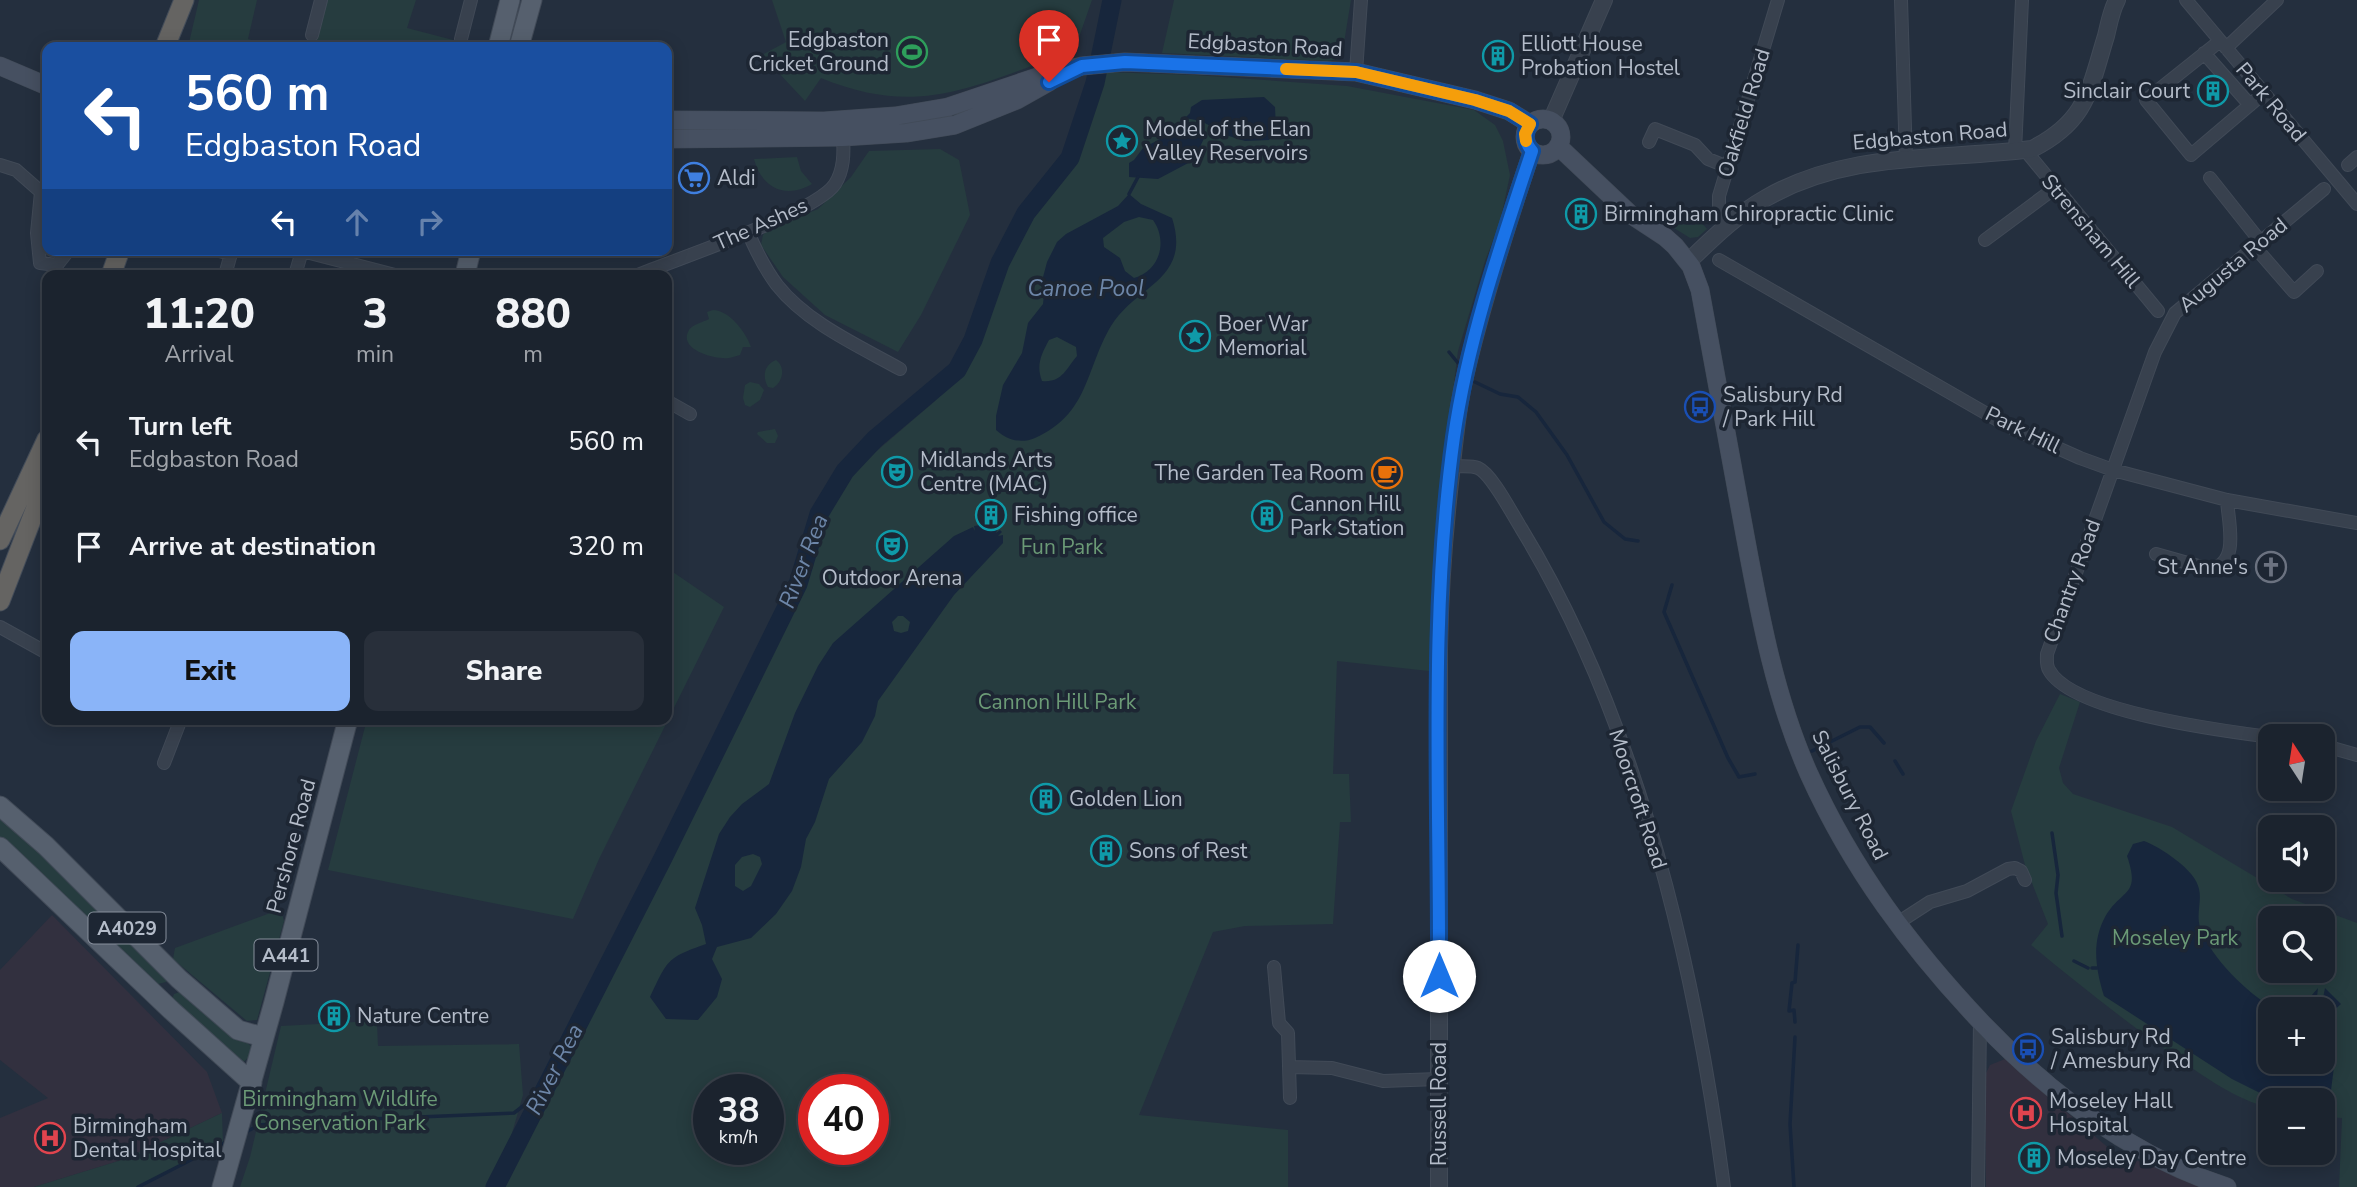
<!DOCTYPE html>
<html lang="en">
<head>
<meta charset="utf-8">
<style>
  body { margin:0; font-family:"Nunito Sans",sans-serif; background:#282f3a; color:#f1f3f6; height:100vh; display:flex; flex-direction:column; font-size:26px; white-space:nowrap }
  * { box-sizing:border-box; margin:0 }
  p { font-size:23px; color:#a0a4aa }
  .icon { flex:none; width:38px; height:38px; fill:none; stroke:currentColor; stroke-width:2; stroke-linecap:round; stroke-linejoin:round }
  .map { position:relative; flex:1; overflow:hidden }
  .sheet { position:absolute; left:42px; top:270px; width:630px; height:455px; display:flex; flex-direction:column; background:#1b232e; border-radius:14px; box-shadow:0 4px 18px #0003,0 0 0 2px #39404a }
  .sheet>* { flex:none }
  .hud { position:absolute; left:42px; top:42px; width:630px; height:214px; border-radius:14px; box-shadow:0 4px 18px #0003,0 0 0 2px #39404a; background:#1a4fa0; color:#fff; overflow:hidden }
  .needle { width:46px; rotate:348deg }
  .buttons { position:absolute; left:2258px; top:724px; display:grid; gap:14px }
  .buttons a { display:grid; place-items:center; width:77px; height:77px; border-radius:14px; background:#1b232e; box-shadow:0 4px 18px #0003,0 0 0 2px #39404a; font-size:35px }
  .speed { position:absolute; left:693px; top:1074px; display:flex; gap:14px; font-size:35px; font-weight:700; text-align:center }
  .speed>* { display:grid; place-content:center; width:91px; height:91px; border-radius:50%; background:#1b232e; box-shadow:0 4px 18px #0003,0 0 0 2px #39404a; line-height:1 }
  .speed small { font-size:18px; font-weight:400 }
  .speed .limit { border:10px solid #d22; background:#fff; color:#111 }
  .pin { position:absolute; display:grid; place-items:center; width:60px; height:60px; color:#fff; margin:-72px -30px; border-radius:50% 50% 50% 0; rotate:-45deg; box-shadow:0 0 7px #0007 }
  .pin .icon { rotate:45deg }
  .me { position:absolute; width:77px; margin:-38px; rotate:0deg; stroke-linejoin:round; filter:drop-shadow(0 0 5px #0008) }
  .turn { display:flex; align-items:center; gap:24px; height:147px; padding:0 28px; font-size:32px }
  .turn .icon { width:91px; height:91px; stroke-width:2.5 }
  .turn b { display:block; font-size:49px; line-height:60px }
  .lanes { display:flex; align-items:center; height:66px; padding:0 28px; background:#0003; justify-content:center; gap:35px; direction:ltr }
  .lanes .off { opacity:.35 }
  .eta { display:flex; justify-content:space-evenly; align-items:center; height:119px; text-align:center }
  .eta b { font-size:42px; font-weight:800; line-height:49px }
  .primary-button { display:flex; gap:14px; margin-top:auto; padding:14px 28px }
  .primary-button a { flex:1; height:80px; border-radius:14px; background:#8ab4f8; color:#111; font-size:28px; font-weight:800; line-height:80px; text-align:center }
  .primary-button a+a { background:#282f3a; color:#f1f3f6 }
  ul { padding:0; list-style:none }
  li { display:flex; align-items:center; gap:21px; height:105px; padding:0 28px }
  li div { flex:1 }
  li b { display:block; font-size:26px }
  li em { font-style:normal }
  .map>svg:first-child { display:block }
</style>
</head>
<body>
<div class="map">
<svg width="2357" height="1187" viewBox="0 0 2357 1187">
  <rect width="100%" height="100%" fill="#242f3e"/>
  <path fill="#32303f" d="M52 915 207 1072 222 1113 125 1159 34 1187H0V1118L48 1098 0 1060V970Z
    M2005 1059 2112 1151 2207 1187H1986L1985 1075 1990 1065Z"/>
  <path fill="#263c3f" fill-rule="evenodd" d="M199 0H257L248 39 275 47H188Z
    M325 0H416L407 28 480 47H314Z
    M772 0H1092L1078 40 1071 37 1055 48 1059 56C969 88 916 117 821 78L805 101 762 55 786 42Z
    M1174 0H1351L1342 55 1338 59 1327 61 1162 53Z
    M1103 72 1195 75 1347 86 1474 110 1495 125 1503 141 1510 175 1500 222 1485 261 1458 351 1437 518 1429 671 1337 661 1333 774H1349L1351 822H1340L1333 924 1245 926 1213 932 1139 1115 1288 1130V1187H505L804 585 827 513 850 474 935 401 967 361 983 316 1029 217 1075 158ZM709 1090H768V1150H709ZM814 1090H873V1150H814Z
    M940 149 959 160 970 215 921 315 898 352 825 315 783 277 761 245 763 235 767 230 818 209 851 177 869 151Z
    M797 157 801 171 812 184C785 200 761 187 754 159Z
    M1702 223 1707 229 1698 237 1690 238 1674 228 1676 224 1692 225Z
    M713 310C729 310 746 332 751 347H743L740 355C739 355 731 358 729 358 716 360 677 350 689 330 692 325 703 322 709 319L707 312Z
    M776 360C786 367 783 382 773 388L768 387C762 376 764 365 776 360Z
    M750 382 759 384 764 390 760 400 750 407 745 405 743 398 745 385Z
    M775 429 778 436 775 443H767L757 434 758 432Z
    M667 568 724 607 599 859 573 919 328 870 367 719H667Z
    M2060 694 2080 702 2059 768 2063 783 2073 794 2172 827 2292 899 2357 923V1187H2339L2342 1118 2322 1117V1101H2270V1108C2235 1099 2205 1077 2176 1057 2126 1022 2078 984 2031 945L2048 924 2025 865 2011 811 2036 741ZM2270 919H2322V971H2270ZM2270 1010H2322V1062H2270Z
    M0 813 167 980 166 982 158 984 0 838Z
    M281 909 284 921 257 1020 247 1021 173 959 175 948Z
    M185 990 251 1046 248 1058 240 1065 171 1002 174 994Z
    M355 1022H377L378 1046 519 1044 523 1095 508 1147 488 1187H240L250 1157 281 1026Z
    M222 1113 223 1145 138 1187H34L125 1159Z"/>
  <path fill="#17263c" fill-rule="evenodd" d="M1264 97 1275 107 1276 129 1269 140 1245 141 1229 136 1201 121 1185 118 1190 113 1191 107 1202 100Z
    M1182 126H1194L1197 130H1202L1206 134 1194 160 1158 179 1129 177V163L1134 160 1143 148 1162 138 1171 129Z
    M1129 194 1141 204 1172 218C1192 280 1136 285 1111 326 1085 370 1089 414 1035 438 1021 444 1007 440 996 430V416L1003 385 1022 353 1028 323 1043 304 1044 294 1042 281 1047 262 1057 242 1066 234 1118 206ZM1139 217 1153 220C1168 241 1160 271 1134 278L1125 271 1120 258 1104 247 1103 238 1124 222ZM1057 337 1076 347 1077 356C1066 369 1062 383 1042 381 1036 365 1041 355 1049 340Z
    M981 525 982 529V525H985L986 529 987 525H990V530L992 526 994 527 993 531 996 527 998 528 996 533 1000 530 1002 532 998 536 1003 535V543L954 595 878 701 875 716 862 742 829 779 815 822 806 839 801 867 792 891 776 914 751 938 717 947 712 959 722 979 717 997 698 1020 666 1019 650 997C668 960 666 958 706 944L702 925 695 908 719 834 730 817 742 804 769 784 795 713 818 666 833 643 954 536 973 527 975 531 974 526ZM898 616H903L910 622 908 631 901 633 894 631 892 622ZM753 854 760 857 762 864 751 886 743 891 735 886V865L742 857Z
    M2144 841C2160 847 2196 870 2199 889 2202 901 2196 914 2200 927 2212 960 2246 991 2275 1010H2270V1062H2322V1010H2299L2318 988 2317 997 2323 998 2325 988 2341 1004 2331 1013 2337 1043 2329 1106 2322 1110V1101H2281L2272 1099 2232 1079 2104 996C2096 970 2091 943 2105 917 2122 888 2141 897 2127 856L2133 844Z"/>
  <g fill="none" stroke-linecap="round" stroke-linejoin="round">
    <path stroke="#17263c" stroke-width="3.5" d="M1276 121 1285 128
      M1185 126V118
      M1129 194 1138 177
      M1449 352 1458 363
      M1475 382 1500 394 1518 397 1536 412 1567 455 1604 522 1625 539 1638 541
      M1672 585 1664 612 1728 758 1739 777 1755 774
      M1812 751 1860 727H1870L1884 743
      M1895 761 1903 774
      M2052 833 2058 875 2056 893 2062 936
      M2074 961 2088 968
      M2092 968H2097
      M1795 1022 1794 1010 1789 1011 1792 983 1795 982 1798 945
      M246 1132 259 1125 298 1122 514 1113 545 1089
      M138 1187 226 1142
      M1794 1187 1790 1124 1795 1037"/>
    <path stroke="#17263c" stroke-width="19" d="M495 1187 663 858 798 584 819 514 845 471 875 439 957 370 973 340 1000 263 1026 213 1070 158 1095 83 1112 0"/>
    <g stroke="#414a57" stroke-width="14">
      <path id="minor" d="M1901 0 1906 160
        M2186 0 2357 204
        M312 35 321 0
        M461 39 471 0
        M2220 41 2146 100 2191 155 2264 93
        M2226 48 2277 0
        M2204 53 2250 105
        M1356 72 1361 0
        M1649 142 1655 129 1695 145 1708 159 1728 167
        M2025 150 2158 311
        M2015 151 2022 0
        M0 165 16 170 41 192 37 233 40 263 57 265 69 250
        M2348 165 2357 157
        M2210 178 2260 241
        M1726 225 1719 209V196L1778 0
        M748 232C756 251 765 269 777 285 807 323 859 346 900 369
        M1985 240 2055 188
        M2254 246 2294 292 2317 271
        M215 250 231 254
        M1719 260 2008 426 2080 458 2113 470 2227 500 2357 523
        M225 275 232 250
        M295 275 302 251 395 275
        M638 275C676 259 816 213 835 184 844 170 844 153 843 137
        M667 401 690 414
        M1451 466C1459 467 1471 465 1478 468 1492 474 1512 514 1521 528 1638 720 1695 966 1724 1187
        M2156 554 2209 569C2241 566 2228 521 2227 500
        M0 627 47 653
        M2270 737C2223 731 2072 712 2049 670 2046 665 2047 659 2047 654L2155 352 2175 313 2324 189
        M2322 745 2357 755
        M164 763 181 719
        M1896 924 1930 902 1967 891 2008 869 2015 868 2021 871 2025 880
        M1274 967 1279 1023 1288 1033 1290 1098
        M1290 1067 1332 1068 1383 1081 1438 1079
        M1978 1187 1980 1020"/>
    </g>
    <g stroke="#414a57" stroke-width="18">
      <path id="tertiary" d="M1551 121 1604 0
        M1688 262C1713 238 1736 215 1766 198 1850 150 1940 161 2032 149 2087 121 2089 91 2106 36 2109 24 2111 11 2117 0
        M1439 1187V649C1440 590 1444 533 1451 474 1454 444 1457 414 1463 385 1481 306 1506 228 1532 151"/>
    </g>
    <g stroke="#414a57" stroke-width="19">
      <path id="secondary" d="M0 66 47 86
        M1525 137a18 18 0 1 1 36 0a18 18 0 1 1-36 0Z
        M667 120 824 121 895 116 948 107 1040 76 1082 66 1125 62 1356 72 1475 100 1509 111 1530 124
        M667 139 843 137 906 133 955 125 1017 100 1049 82
        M1558 146 1630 214 1665 237 1675 246 1691 266 1700 290C1715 371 1730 453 1745 535 1760 616 1775 698 1809 774 1852 869 1911 948 1982 1023 2051 1095 2131 1156 2227 1187"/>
    </g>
    <g stroke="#414a57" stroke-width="21">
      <path id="primary" d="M498 47 510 0
        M519 47 532 0
        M465 275 471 250
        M0 806 46 846 179 979 238 1030 263 1037
        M0 847 171 1010 252 1083
        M222 1187 274 1002 348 719"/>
    </g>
    <g stroke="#434c59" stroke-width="21">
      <path id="trunk" d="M165 47 184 0
        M111 275 120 250
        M0 540 47 439
        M0 601 47 479"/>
    </g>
    <use href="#minor" stroke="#38414e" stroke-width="12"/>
    <use href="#tertiary" stroke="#38414e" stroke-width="16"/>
    <use href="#secondary" stroke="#465061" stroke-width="18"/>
    <use href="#primary" stroke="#56606e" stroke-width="19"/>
    <use href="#trunk" stroke="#656462" stroke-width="19"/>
  </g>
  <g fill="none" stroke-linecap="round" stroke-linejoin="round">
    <g stroke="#114b97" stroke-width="18">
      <path id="route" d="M1049 82 1082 66 1125 62 1356 72 1475 100 1509 111 1530 124C1524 133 1524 142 1532 151 1501 244 1468 339 1454 437 1429 615 1440 797 1439 976"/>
    </g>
    <use href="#route" stroke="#1a73e8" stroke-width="12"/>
    <path stroke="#f59e0b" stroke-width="12" d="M1286 69 1356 72 1475 100 1509 111 1530 124 1525 134 1526 141"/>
  </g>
  <defs>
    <g id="stadium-ring" transform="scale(1.575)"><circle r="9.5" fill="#1d2633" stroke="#2e9e5b" stroke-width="1.5"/><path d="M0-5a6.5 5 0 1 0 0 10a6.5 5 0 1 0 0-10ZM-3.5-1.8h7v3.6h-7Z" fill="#2e9e5b"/></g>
    <g id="building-ring" transform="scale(1.575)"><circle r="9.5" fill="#1d2633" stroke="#0f9aa8" stroke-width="1.5"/><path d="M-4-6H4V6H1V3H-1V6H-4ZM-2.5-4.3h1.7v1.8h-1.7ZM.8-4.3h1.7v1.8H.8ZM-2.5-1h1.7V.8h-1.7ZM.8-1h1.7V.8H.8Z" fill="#0f9aa8"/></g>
    <g id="sight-ring" transform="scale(1.575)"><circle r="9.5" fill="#1d2633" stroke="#0f9aa8" stroke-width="1.5"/><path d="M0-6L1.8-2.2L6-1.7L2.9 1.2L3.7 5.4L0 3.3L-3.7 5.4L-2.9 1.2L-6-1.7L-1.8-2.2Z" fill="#0f9aa8"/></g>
    <g id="supermarket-ring" transform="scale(1.575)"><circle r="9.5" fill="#1d2633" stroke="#3f7fe0" stroke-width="1.5"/><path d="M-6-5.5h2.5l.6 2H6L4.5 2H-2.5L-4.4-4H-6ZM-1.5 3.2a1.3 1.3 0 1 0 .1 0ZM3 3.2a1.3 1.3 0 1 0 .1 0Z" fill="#3f7fe0"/></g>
    <g id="bus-ring" transform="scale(1.575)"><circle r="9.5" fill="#1d2633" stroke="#1a4fb4" stroke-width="1.5"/><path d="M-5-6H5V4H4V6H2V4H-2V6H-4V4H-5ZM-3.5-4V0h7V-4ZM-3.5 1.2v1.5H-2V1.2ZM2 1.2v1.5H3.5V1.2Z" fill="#1a4fb4"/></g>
    <g id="theatre-ring" transform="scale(1.575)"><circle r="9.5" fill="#1d2633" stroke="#0f9aa8" stroke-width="1.5"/><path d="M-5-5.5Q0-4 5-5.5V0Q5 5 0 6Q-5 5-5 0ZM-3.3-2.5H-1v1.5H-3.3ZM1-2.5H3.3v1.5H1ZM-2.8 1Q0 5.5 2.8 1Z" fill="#0f9aa8"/></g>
    <g id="cafe-ring" transform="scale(1.575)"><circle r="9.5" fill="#1d2633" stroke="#e8710a" stroke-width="1.5"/><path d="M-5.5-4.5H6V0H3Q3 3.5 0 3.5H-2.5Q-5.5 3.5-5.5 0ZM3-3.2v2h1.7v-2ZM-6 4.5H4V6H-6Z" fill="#e8710a"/></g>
    <g id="church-ring" transform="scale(1.575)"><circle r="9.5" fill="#1d2633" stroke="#6b7280" stroke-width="1.5"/><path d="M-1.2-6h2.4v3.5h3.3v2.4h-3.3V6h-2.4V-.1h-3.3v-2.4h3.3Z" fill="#6b7280"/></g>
    <g id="hospital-ring" transform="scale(1.575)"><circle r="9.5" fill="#1d2633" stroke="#e0444e" stroke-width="1.5"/><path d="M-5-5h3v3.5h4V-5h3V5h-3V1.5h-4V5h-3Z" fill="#e0444e"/></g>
  </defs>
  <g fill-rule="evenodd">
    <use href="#stadium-ring" x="912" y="52"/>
    <use href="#building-ring" x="1498" y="56"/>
    <use href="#building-ring" x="2213" y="91"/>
    <use href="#sight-ring" x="1122" y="141"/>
    <use href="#supermarket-ring" x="694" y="178"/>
    <use href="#building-ring" x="1581" y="214"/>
    <use href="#sight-ring" x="1195" y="336"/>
    <use href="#bus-ring" x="1700" y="407"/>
    <use href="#theatre-ring" x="897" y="472"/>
    <use href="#cafe-ring" x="1387" y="473"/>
    <use href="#building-ring" x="991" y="515"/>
    <use href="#building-ring" x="1267" y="516"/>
    <use href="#theatre-ring" x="892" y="546"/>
    <use href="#church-ring" x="2271" y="567"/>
    <use href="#building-ring" x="1046" y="799"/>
    <use href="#building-ring" x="1106" y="851"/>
    <use href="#building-ring" x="334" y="1016"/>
    <use href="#bus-ring" x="2028" y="1049"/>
    <use href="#hospital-ring" x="2026" y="1113"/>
    <use href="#hospital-ring" x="50" y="1138"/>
    <use href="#building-ring" x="2034" y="1158"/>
  </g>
  <g text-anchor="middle" stroke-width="7" stroke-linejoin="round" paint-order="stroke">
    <g fill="#1d2633" stroke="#878f9c" stroke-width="2">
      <rect x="88.5" y="912.5" width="77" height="31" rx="5"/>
      <rect x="254.5" y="939.5" width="63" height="31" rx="5"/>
    </g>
    <g font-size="19" font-weight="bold" fill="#b4bcc9">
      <text x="127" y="935">A4029</text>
      <text x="286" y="962">A441</text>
    </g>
    <g font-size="21" fill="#b4bcc9" stroke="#1d2633" text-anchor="start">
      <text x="889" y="47" text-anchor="end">Edgbaston<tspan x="889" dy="24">Cricket Ground</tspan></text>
      <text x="1521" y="51">Elliott House<tspan x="1521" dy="24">Probation Hostel</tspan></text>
      <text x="2190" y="98" text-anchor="end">Sinclair Court</text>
      <text x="1145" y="136">Model of the Elan<tspan x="1145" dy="24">Valley Reservoirs</tspan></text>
      <text x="717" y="185">Aldi</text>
      <text x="1604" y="221">Birmingham Chiropractic Clinic</text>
      <text x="1218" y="331">Boer War<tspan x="1218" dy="24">Memorial</tspan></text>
      <text x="1723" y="402">Salisbury Rd<tspan x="1723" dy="24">/ Park Hill</tspan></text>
      <text x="920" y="467">Midlands Arts<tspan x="920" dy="24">Centre (MAC)</tspan></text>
      <text x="1364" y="480" text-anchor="end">The Garden Tea Room</text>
      <text x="1290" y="511">Cannon Hill<tspan x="1290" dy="24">Park Station</tspan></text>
      <text x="1014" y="522">Fishing office</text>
      <text x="2248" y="574" text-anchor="end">St Anne's</text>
      <text x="892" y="585" text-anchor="middle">Outdoor Arena</text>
      <text x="1069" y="806">Golden Lion</text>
      <text x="1129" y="858">Sons of Rest</text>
      <text x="357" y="1023">Nature Centre</text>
      <text x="2051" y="1044">Salisbury Rd<tspan x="2051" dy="24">/ Amesbury Rd</tspan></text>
      <text x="2049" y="1108">Moseley Hall<tspan x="2049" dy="24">Hospital</tspan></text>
      <text x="73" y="1133">Birmingham<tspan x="73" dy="24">Dental Hospital</tspan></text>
      <text x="2057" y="1165">Moseley Day Centre</text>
    </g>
    <g font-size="21" fill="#b4bcc9" stroke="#1d2633">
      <text transform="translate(1265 45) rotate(3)" y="7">Edgbaston Road</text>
      <text transform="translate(2271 102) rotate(50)" y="7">Park Road</text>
      <text transform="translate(1744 113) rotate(-73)" y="7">Oakfield Road</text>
      <text transform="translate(1930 136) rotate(-5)" y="7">Edgbaston Road</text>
      <text transform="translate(761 224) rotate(-24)" y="7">The Ashes</text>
      <text transform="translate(2091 231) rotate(50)" y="7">Strensham Hill</text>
      <text transform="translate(2233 265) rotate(-40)" y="7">Augusta Road</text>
      <text transform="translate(2023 430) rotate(26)" y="7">Park Hill</text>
      <text transform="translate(2072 581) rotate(-70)" y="7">Chantry Road</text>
      <text transform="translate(1850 795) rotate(63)" y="7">Salisbury Road</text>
      <text transform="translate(1638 799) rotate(72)" y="7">Moorcroft Road</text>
      <text transform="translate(291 846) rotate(-75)" y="7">Pershore Road</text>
      <text transform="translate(1439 1104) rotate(-90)" y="7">Russell Road</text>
    </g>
    <g font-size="21" fill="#6b9a76" stroke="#1d2633">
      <text x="1062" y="554">Fun Park</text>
      <text x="1057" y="709">Cannon Hill Park</text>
      <text x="2175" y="945">Moseley Park</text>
      <text x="340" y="1106">Birmingham Wildlife<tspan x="340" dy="24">Conservation Park</tspan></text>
    </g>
    <g font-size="23" font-style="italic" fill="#6d86a8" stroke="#1d2633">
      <text x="1086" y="296">Canoe Pool</text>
      <text transform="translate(803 561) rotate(-69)" y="8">River Rea</text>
      <text transform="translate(554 1069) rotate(-63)" y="8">River Rea</text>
    </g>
  </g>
</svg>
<div class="buttons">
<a><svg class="needle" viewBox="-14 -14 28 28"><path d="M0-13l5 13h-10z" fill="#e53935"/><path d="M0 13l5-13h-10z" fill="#a0a4aa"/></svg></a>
<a><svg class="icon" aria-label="sound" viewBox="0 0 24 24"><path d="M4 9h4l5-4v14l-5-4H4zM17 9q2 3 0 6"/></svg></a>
<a><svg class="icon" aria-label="search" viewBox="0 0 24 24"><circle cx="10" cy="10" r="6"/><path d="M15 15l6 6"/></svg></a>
<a>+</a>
<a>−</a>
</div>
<div class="speed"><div>38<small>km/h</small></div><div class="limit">40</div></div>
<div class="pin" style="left:1049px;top:82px;background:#d93025"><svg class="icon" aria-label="arrive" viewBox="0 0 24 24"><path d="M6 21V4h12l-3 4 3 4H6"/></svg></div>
<svg class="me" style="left:1439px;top:976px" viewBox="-20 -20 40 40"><circle r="19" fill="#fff"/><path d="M0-13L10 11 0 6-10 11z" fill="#1a73e8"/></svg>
<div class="hud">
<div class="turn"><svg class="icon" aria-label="left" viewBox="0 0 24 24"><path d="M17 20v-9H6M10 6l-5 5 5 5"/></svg><div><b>560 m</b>Edgbaston Road</div></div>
<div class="lanes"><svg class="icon" aria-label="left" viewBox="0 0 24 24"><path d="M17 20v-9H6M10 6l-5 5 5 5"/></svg><svg class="icon off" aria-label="ahead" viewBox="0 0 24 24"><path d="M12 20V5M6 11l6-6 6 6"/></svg><svg class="icon off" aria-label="right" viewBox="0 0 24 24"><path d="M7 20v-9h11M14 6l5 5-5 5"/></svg></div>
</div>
<section class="sheet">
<div class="eta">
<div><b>11:20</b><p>Arrival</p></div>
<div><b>3</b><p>min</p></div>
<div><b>880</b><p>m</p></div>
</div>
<ul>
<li><svg class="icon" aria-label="left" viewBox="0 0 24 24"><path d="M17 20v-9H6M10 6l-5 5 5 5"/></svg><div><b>Turn left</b><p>Edgbaston Road</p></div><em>560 m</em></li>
<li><svg class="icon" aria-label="arrive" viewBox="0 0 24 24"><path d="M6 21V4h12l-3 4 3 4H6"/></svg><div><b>Arrive at destination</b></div><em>320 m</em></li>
</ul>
<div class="primary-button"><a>Exit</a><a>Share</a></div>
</section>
</div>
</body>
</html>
